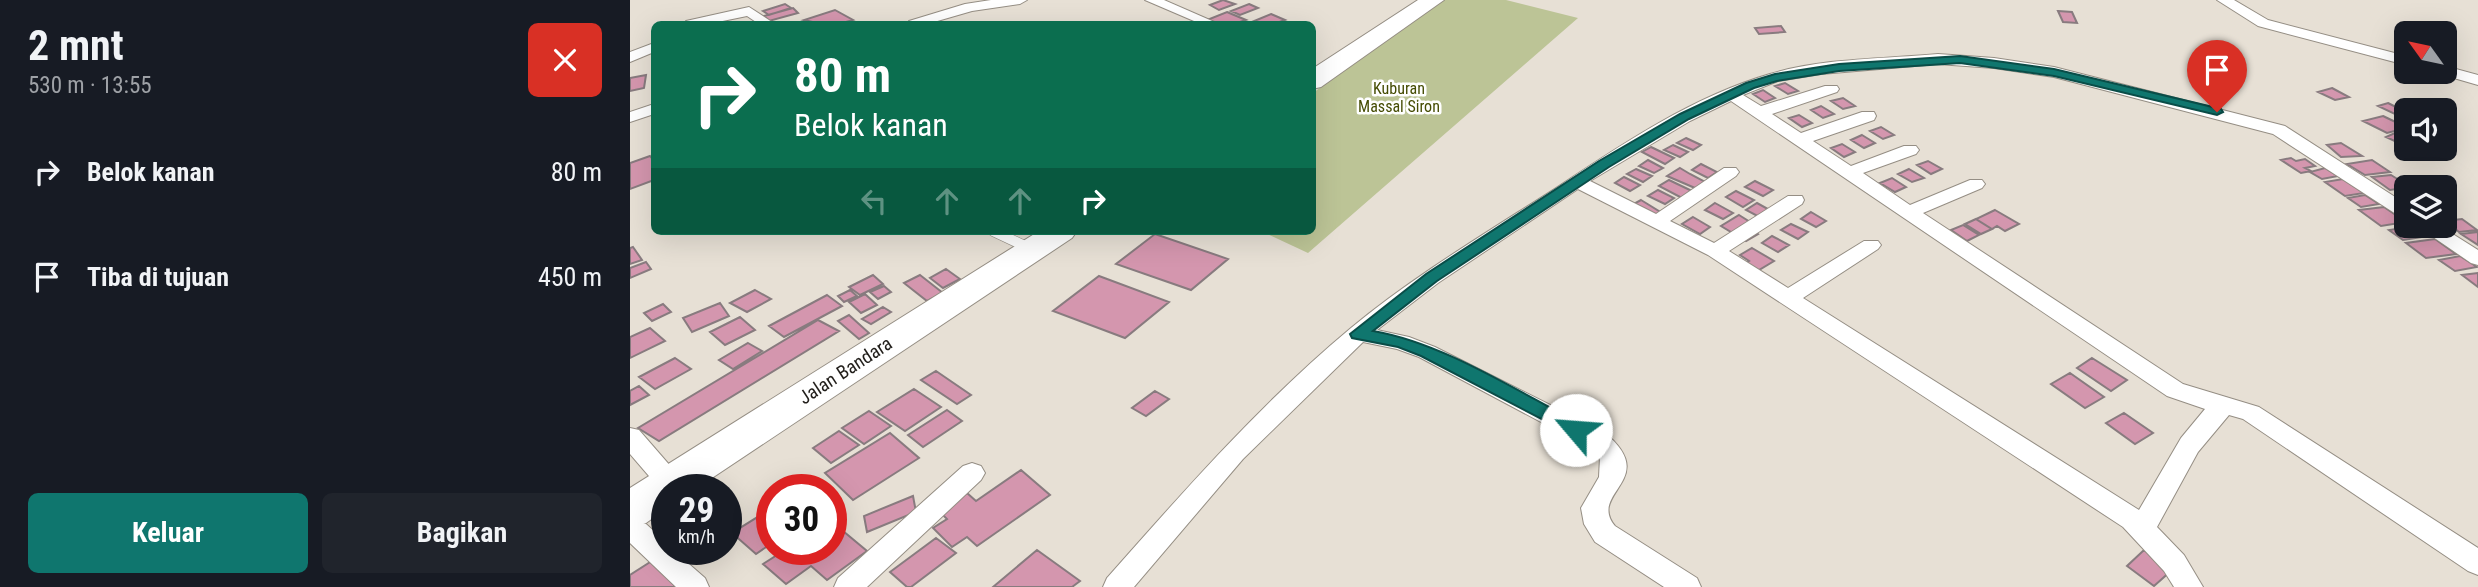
<!DOCTYPE html>
<html lang="id">
<head>
<meta charset="utf-8">
<style>
  body { margin:0; font-family:"Roboto Condensed",sans-serif; background:#20242c; color:#f1f3f6; height:100vh; display:flex; flex-direction:column; font-size:26px; white-space:nowrap }
  * { box-sizing:border-box; margin:0 }
  p { font-size:23px; color:#9ea1a6 }
  .icon { flex:none; width:38px; height:38px; fill:none; stroke:currentColor; stroke-width:2; stroke-linecap:round; stroke-linejoin:round }
  .map { position:relative; flex:1; overflow:hidden }
  .sheet { display:flex; flex-direction:column; background:#171b24; width:630px }
  .sheet>* { flex:none }
  .guide { position:absolute; left:21px; top:21px; width:665px; height:214px; border-radius:10px; box-shadow:0 7px 28px #0002; background:#0b6e4f; color:#fff; overflow:hidden }
  .needle { width:46px; rotate:303deg }
  .tools { position:absolute; left:1764px; top:21px; display:grid; gap:14px }
  .tools a { display:grid; place-items:center; width:63px; height:63px; border-radius:10px; background:#171b24; box-shadow:0 7px 28px #0002; font-size:35px }
  .speed { position:absolute; left:21px; top:474px; display:flex; gap:14px; font-size:35px; font-weight:700; text-align:center }
  .speed>* { display:grid; place-content:center; width:91px; height:91px; border-radius:50%; background:#171b24; box-shadow:0 7px 28px #0002; line-height:1 }
  .speed small { font-size:18px; font-weight:400 }
  .speed .limit { border:10px solid #d22; background:#fff; color:#111 }
  .pin { position:absolute; display:grid; place-items:center; width:60px; height:60px; color:#fff; margin:-72px -30px; border-radius:50% 50% 50% 0; rotate:-45deg; box-shadow:0 0 7px #0007 }
  .pin .icon { rotate:45deg }
  .me { position:absolute; width:77px; margin:-38px; rotate:297deg; stroke-linejoin:round; filter:drop-shadow(0 0 5px #0008) }
  .turn { display:flex; align-items:center; gap:24px; height:147px; padding:0 28px; font-size:32px }
  .turn .icon { width:91px; height:91px; stroke-width:2.5 }
  .turn b { display:block; font-size:49px; line-height:60px }
  .lanes { display:flex; align-items:center; height:66px; padding:0 28px; background:#0003; justify-content:center; gap:35px; direction:ltr }
  .lanes .off { opacity:.35 }
  .round { display:grid; place-items:center; flex:none; width:74px; height:74px; border-radius:10px; background:#20242c }
  .summary { display:flex; align-items:center; justify-content:space-between; height:119px; padding:0 28px }
  h1 { font-size:42px; font-weight:700; line-height:52px }
  .primary-button { display:flex; gap:14px; margin-top:auto; padding:14px 28px }
  .primary-button a { flex:1; height:80px; border-radius:10px; background:#0f766e; color:#fff; font-size:28px; font-weight:700; line-height:80px; text-align:center }
  .primary-button a+a { background:#20242c; color:#f1f3f6 }
  ul { padding:0; list-style:none }
  li { display:flex; align-items:center; gap:21px; height:105px; padding:0 28px }
  li div { flex:1 }
  li b { display:block; font-size:26px }
  li em { font-style:normal }
  main { display:flex; flex:1; min-height:0 }
  .map>svg:first-child { display:block }
</style>
</head>
<body>
<main>
<section class="sheet">
<div class="summary"><div><h1>2 mnt</h1><p>530 m · 13:55</p></div><a class="round" style="background:#d93025;color:#fff"><svg class="icon" aria-label="close" viewBox="0 0 24 24"><path d="M6 6l12 12M18 6L6 18"/></svg></a></div>
<ul>
<li><svg class="icon" aria-label="right" viewBox="0 0 24 24"><path d="M7 20v-9h11M14 6l5 5-5 5"/></svg><div><b>Belok kanan</b></div><em>80 m</em></li>
<li><svg class="icon" aria-label="arrive" viewBox="0 0 24 24"><path d="M6 21V4h12l-3 4 3 4H6"/></svg><div><b>Tiba di tujuan</b></div><em>450 m</em></li>
</ul>
<div class="primary-button"><a>Keluar</a><a>Bagikan</a></div>
</section>
<div class="map">
<svg width="1848" height="587" viewBox="0 0 1848 587">
  <rect width="100%" height="100%" fill="#e7e0d5"/>
  <path fill="#bcc496" d="M809 0H876L948 18 678 253 631 231H682L683 93Z"/>
  <path fill="#d496ae" stroke="#887b7f" stroke-width="2" d="M593 0 605 4 589 10 580 5Z
    M155 4 161 8 139 15 133 11Z
    M619 4 628 8 610 15 601 11Z
    M163 8 168 13 139 21 134 16Z
    M205 10 223 20 209 24H191L174 20Z
    M1428 11 1442 12 1447 23 1433 22Z
    M597 12 616 20 604 24H587L577 20Z
    M641 14 655 20 644 24H617Z
    M1151 26 1155 32 1129 34 1125 28Z
    M16 75 14 88 0 91V78Z
    M1155 83 1168 91 1158 94 1145 86Z
    M1702 88 1719 97 1705 100 1688 92Z
    M1133 90 1145 98 1135 102 1123 94Z
    M1213 98 1225 106 1213 109 1201 101Z
    M1758 103 1776 112V113L1769 116 1748 106Z
    M1191 106 1204 114 1193 118 1181 110Z
    M1169 115 1182 123 1172 127 1159 118Z
    M1753 116 1776 127V128L1757 133 1733 121Z
    M1251 127 1264 135 1253 139 1240 131Z
    M1776 128V144L1773 145 1756 137Z
    M1232 135 1245 143 1234 148 1221 140Z
    M1056 138 1071 145 1063 150 1047 143Z
    M1711 143 1732 156 1711 157 1697 145Z
    M1212 144 1225 152 1214 157 1201 148Z
    M1043 145 1058 152 1050 157 1034 150Z
    M1021 147 1044 158 1035 164 1012 152Z
    M20 156 24 161V180L0 189V163Z
    M1661 158 1666 161 1675 159 1685 166 1675 168 1681 171 1671 173 1651 160Z
    M1018 160 1033 168 1024 173 1009 166Z
    M1742 160 1760 172 1735 175 1717 164Z
    M1298 161 1312 169 1301 174 1287 165Z
    M1071 164 1087 172 1078 178 1062 170Z
    M1050 168 1060 174 1081 185 1072 191 1037 176Z
    M1695 168 1708 176 1692 179 1680 172Z
    M1006 169 1022 176 1013 182 997 174Z
    M1279 169 1294 178 1282 182 1268 174Z
    M1761 175 1780 187 1760 190 1742 177Z
    M994 177 1010 185 1000 191 985 183Z
    M1262 178 1276 187 1265 192 1250 183Z
    M1713 179 1734 193 1715 196 1695 182Z
    M1039 180 1062 191 1052 198 1029 186Z
    M1125 181 1143 190 1133 196 1115 187Z
    M1028 190 1044 198 1035 204 1018 196Z
    M1106 191 1124 200 1113 207 1096 197Z
    M1735 195 1749 204 1731 207 1718 198Z
    M1011 200 1032 213 1022 219 1000 206Z
    M1085 203 1103 213 1093 219 1075 210Z
    M1127 203 1147 214 1137 221 1116 210Z
    M1754 207 1776 222 1751 226 1729 210Z
    M1365 210 1389 224 1375 231 1367 226 1362 229 1346 219Z
    M1181 212 1196 221 1186 227 1171 219Z
    M1109 215 1128 227 1123 230 1128 234 1116 241 1091 226Z
    M1063 217 1080 227 1070 234 1052 224Z
    M1346 219 1362 229 1351 234 1335 224Z
    M1832 219 1847 230 1829 232 1815 221Z
    M1161 224 1178 232 1168 239 1151 230Z
    M1333 225 1349 235 1337 241 1321 230Z
    M1785 226 1799 236 1773 240 1759 230Z
    M1848 232V245L1831 234Z
    M525 234 598 259 561 290 486 264Z
    M1142 236 1159 245 1148 252 1132 243Z
    M1805 239 1826 254 1796 258 1776 243Z
    M3 247 12 260 0 264V248Z
    M1122 248 1144 261 1124 273 1112 265 1119 261 1110 255Z
    M1830 256 1847 267 1825 271 1809 260Z
    M16 262 21 269 0 278V268Z
    M316 269 330 279 313 288 300 278Z
    M1848 273V287L1832 275Z
    M243 275 253 284 230 295 219 287Z
    M290 275 313 293 297 301 274 283Z
    M469 276 539 302 495 338 423 311Z
    M254 286 261 292 248 299 240 292Z
    M125 290 141 299 117 312 100 303Z
    M220 290 227 296 214 302 208 296Z
    M235 294 247 305 231 313 219 302Z
    M197 295 212 306 154 337 139 326Z
    M90 303 99 316 62 332 53 318Z
    M33 304 41 312 22 321 14 313Z
    M253 307 261 312 241 324 232 319Z
    M219 315 239 333 229 339 208 321Z
    M110 317 125 330 95 345 80 332Z
    M188 320 209 331 29 441 8 428Z
    M20 328 35 341 0 358V337Z
    M118 343 132 351 103 369 89 360Z
    M45 358 61 369 25 389 9 377Z
    M1462 358 1497 380 1481 391 1447 368Z
    M306 371 341 395 327 404 291 380Z
    M1440 373 1474 397 1455 408 1421 384Z
    M9 386 19 395 0 405V391Z
    M284 389 311 407 275 431 247 412Z
    M525 391 539 399 516 416 502 408Z
    M317 410 332 421 293 447 278 435Z
    M239 411 261 426 234 444 212 428Z
    M1494 413 1523 433 1505 444 1476 423Z
    M209 431 229 445 201 463 183 448Z
    M260 433 289 458 223 500 195 473Z
    M391 470 420 495 347 546 337 537 322 547 303 528 317 519 309 511 337 493 346 501Z
    M283 496 286 512 237 532 234 516Z
    M142 508V543L126 554 102 533Z
    M201 521 237 551 197 580 181 566 156 584 133 564 155 550H201Z
    M306 538 326 553 281 587H277L260 572Z
    M407 550 450 581 442 587H363Z
    M1514 550 1542 570 1524 586 1497 566Z
    M28 557 53 587H0V575Z"/>
  <g fill="none" stroke-linecap="round" stroke-linejoin="round">
    <g stroke="#958e84" stroke-width="11">
      <path id="service" d="M363 231 399 248"/>
    </g>
    <g stroke="#958e84" stroke-width="2">
      <path id="minor" d="M361 0H397L390 4 342 11 297 24H277L279 21 335 4Z
        M515 0H534L589 24H571Z
        M1587 0H1604L1638 20 1776 56V65L1628 26Z
        M119 7 145 24H129L117 16 78 24H54L56 21Z
        M24 43V52L0 62V52Z
        M1308 54 1364 58 1424 67 1655 126 1776 204V218L1769 216 1643 134 1424 77 1364 68 1308 64 1191 74 1148 81 1113 95 1131 106 1195 86H1207L1209 89 1207 92 1142 114 1171 133 1232 112H1244L1246 116 1244 120 1183 141 1221 166 1274 146H1286L1289 150 1286 154 1233 173 1280 205 1340 180H1352L1355 184 1352 188 1293 213 1553 384 1629 407 1848 548V575L1838 571 1613 419 1599 415 1568 452 1527 527 1554 555 1573 587H1544L1534 571 1493 527 1078 255 948 189 808 283 747 330 779 337 805 347 974 432C1032 480 957 492 985 526L1067 578 1071 587H1034L965 542 954 524 951 508 969 477 970 457 956 446 789 357 767 349 733 342 613 459 504 587H473L477 578C554 491 631 403 721 328 784 276 856 233 926 188 992 144 1064 96 1140 74 1193 58 1253 59 1308 54ZM1101 101 1537 396 1575 409 1551 438 1509 510 1173 298 1248 249 1251 245 1248 241H1234L1158 288 1099 251 1172 204 1174 200 1172 196H1158L1084 243 1040 221 1106 176 1109 172 1106 168H1094L1026 214 960 181 1060 121Z
        M1815 66 1848 75V85L1810 74 1808 72H1815Z
        M24 104V114L0 122V112Z
        M1787 226H1810L1848 250V265L1841 263Z
        M0 428 9 430 49 476 53 483 49 490H31L0 454Z
        M342 463 351 466 355 473 351 480 237 587H204L208 578 333 466Z
        M6 521 16 524 37 543V550H43L75 578 79 587H46L0 543V523Z"/>
    </g>
    <g stroke="#958e84" stroke-width="2">
      <path id="trunk" d="M788 0H814L691 87 682 89V69Z
        M409 231H447L442 238 64 490H37V508L16 523 0 528V488Z"/>
    </g>
    <use href="#service" stroke="#fff" stroke-width="10"/>
    <use href="#minor" fill="#fff" fill-rule="evenodd"/>
    <use href="#trunk" fill="#fff" fill-rule="evenodd"/>
  </g>
  <path fill="#0f766e" stroke="#0a4d48" stroke-width="2" d="M1330 56 1424 69 1591 109 1593 112 1587 115 1424 76 1330 63 1209 71 1147 81 1124 88 1059 119 979 167 807 281 743 331C814 343 888 392 953 425L955 430 953 435 946 437 791 356 768 347 722 338 720 334 796 274 969 161 1050 114 1116 83 1145 74 1209 64Z"/>
  <g text-anchor="middle" stroke-width="5" stroke-linejoin="round" paint-order="stroke">
    <g font-size="16" fill="#454c03" stroke="#fff">
      <text x="769" y="94">Kuburan<tspan x="769" dy="18">Massal Siron</tspan></text>
    </g>
    <g font-size="19" fill="#211e1a" stroke="#fff">
      <text transform="translate(215 370) rotate(-33)" y="7">Jalan Bandara</text>
    </g>
  </g>
</svg>
<div class="tools">
<a><svg class="needle" viewBox="-14 -14 28 28"><path d="M0-13l5 13h-10z" fill="#e53935"/><path d="M0 13l5-13h-10z" fill="#9ea1a6"/></svg></a>
<a><svg class="icon" aria-label="sound" viewBox="0 0 24 24"><path d="M4 9h4l5-4v14l-5-4H4zM17 9q2 3 0 6"/></svg></a>
<a><svg class="icon" aria-label="layers" viewBox="0 0 24 24"><path d="M12 4l9 5-9 5-9-5zM3 14l9 5 9-5"/></svg></a>
</div>
<div class="speed"><div>29<small>km/h</small></div><div class="limit">30</div></div>
<div class="pin" style="left:1587px;top:112px;background:#d93025"><svg class="icon" aria-label="arrive" viewBox="0 0 24 24"><path d="M6 21V4h12l-3 4 3 4H6"/></svg></div>
<svg class="me" style="left:946px;top:430px" viewBox="-20 -20 40 40"><circle r="19" fill="#fff"/><path d="M0-13L10 11 0 6-10 11z" fill="#0f766e"/></svg>
<div class="guide">
<div class="turn"><svg class="icon" aria-label="right" viewBox="0 0 24 24"><path d="M7 20v-9h11M14 6l5 5-5 5"/></svg><div><b>80 m</b>Belok kanan</div></div>
<div class="lanes"><svg class="icon off" aria-label="left" viewBox="0 0 24 24"><path d="M17 20v-9H6M10 6l-5 5 5 5"/></svg><svg class="icon off" aria-label="ahead" viewBox="0 0 24 24"><path d="M12 20V5M6 11l6-6 6 6"/></svg><svg class="icon off" aria-label="ahead" viewBox="0 0 24 24"><path d="M12 20V5M6 11l6-6 6 6"/></svg><svg class="icon" aria-label="right" viewBox="0 0 24 24"><path d="M7 20v-9h11M14 6l5 5-5 5"/></svg></div>
</div>
</div>
</main>
</body>
</html>
